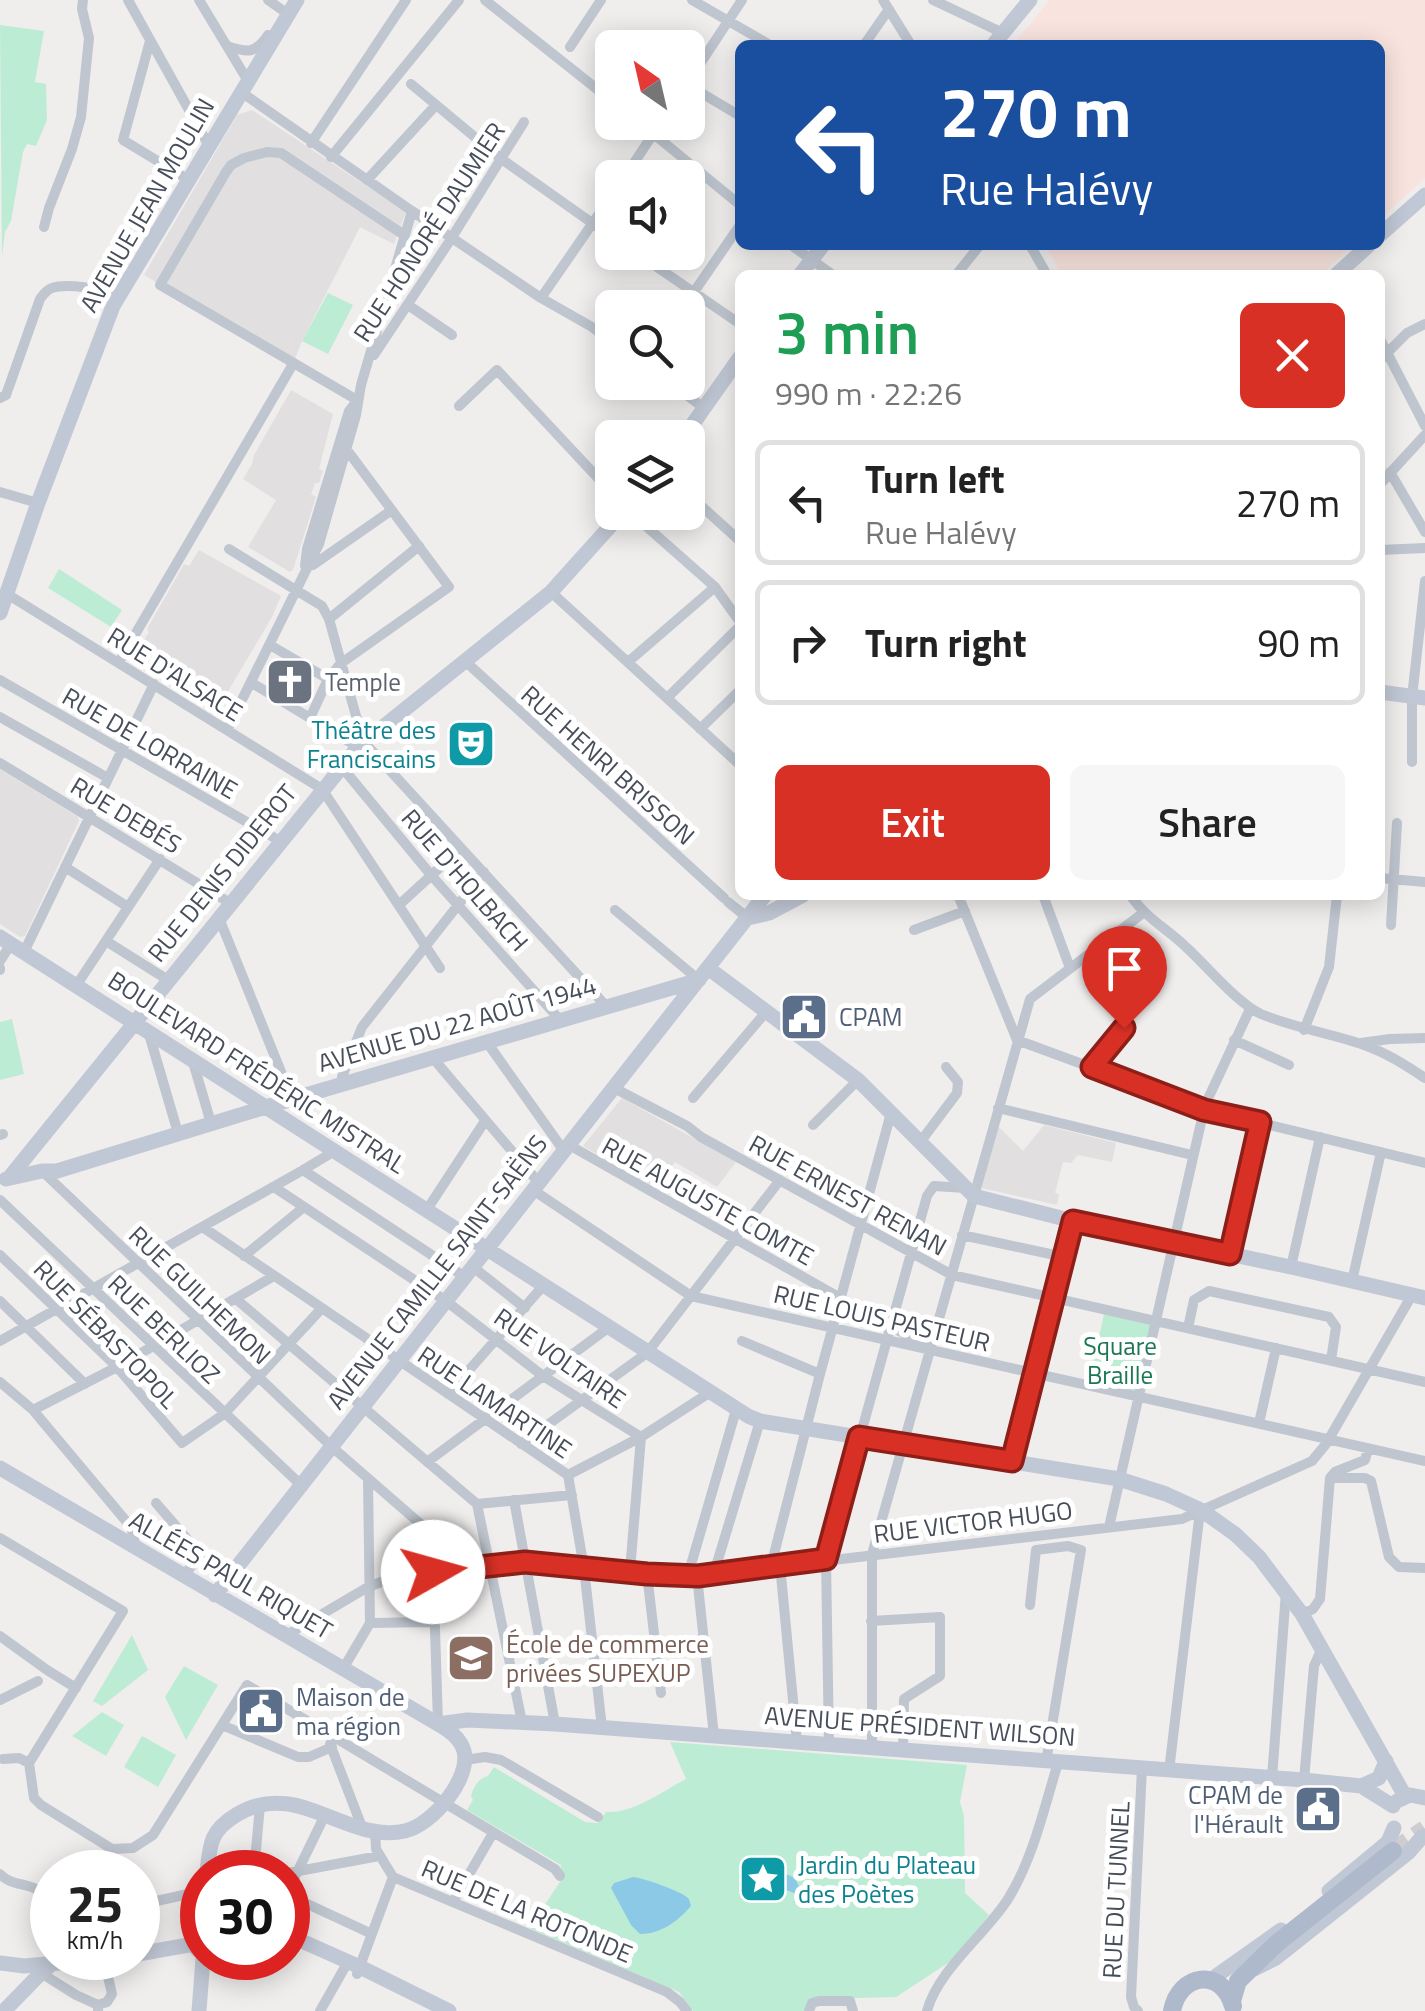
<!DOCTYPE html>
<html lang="en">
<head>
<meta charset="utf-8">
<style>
  body { margin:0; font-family:"Titillium Web",sans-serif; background:#f6f6f6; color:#222; height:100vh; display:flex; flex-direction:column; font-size:38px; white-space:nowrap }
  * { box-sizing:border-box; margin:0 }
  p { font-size:32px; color:#767676 }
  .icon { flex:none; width:55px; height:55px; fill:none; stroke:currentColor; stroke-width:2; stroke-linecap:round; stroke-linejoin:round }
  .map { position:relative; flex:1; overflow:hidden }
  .drawer { position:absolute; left:735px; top:270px; width:650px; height:630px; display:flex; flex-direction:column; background:#fff; border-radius:15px; box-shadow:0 5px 25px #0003 }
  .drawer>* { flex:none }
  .guide { position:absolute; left:735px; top:40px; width:650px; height:210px; border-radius:15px; box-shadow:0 5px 25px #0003; background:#1a4fa0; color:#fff; overflow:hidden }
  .needle { width:65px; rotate:326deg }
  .fabs { position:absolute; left:595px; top:30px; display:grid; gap:20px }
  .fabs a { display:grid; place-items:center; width:110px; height:110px; border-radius:15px; background:#fff; box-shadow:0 5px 25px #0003; font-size:50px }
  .speed { position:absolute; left:30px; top:1850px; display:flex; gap:20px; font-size:50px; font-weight:700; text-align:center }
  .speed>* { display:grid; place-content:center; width:130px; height:130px; border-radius:50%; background:#fff; box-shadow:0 5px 25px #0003; line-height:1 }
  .speed small { font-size:25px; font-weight:400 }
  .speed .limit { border:15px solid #d22; background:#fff; color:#111 }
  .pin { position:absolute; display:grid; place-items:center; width:85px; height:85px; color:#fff; margin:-102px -42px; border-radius:50% 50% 50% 0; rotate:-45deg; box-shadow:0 0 10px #0007 }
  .pin .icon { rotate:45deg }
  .me { position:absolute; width:110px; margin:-55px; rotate:83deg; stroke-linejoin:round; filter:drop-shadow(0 0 8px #0008) }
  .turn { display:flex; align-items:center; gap:35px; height:210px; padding:0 40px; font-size:45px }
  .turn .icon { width:130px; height:130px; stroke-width:2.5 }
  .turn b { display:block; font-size:70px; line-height:85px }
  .round { display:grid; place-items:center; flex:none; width:105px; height:105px; border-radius:15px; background:#f6f6f6 }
  .head { display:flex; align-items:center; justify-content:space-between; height:170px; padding:0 40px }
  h1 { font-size:60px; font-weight:600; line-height:75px; color:#1e9e55 }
  .button { display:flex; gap:20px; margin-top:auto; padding:20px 40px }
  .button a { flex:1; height:115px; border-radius:15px; background:#d93025; color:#fff; font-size:40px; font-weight:600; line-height:115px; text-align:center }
  .button a+a { background:#f6f6f6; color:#222 }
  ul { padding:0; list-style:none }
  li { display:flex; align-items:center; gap:30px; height:125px; margin:0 20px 15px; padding:0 20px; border:5px solid #e0e0e0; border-radius:15px }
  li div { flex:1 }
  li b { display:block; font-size:38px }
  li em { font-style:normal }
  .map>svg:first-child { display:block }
</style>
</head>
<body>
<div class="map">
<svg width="1425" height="2011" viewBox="0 0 1425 2011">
  <rect width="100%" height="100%" fill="#f0eded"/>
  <path fill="#e1dfdf" d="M252 110 406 212 394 244 360 227 302 341 293 364 144 275 237 115Z
    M291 390 333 414 319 469 323 471 319 483H315L311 494 316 497 293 570 290 572 248 547 276 500 243 479 252 464 254 455Z
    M199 550 281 596 272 617 217 710 133 657 149 632 147 629 184 564 189 566Z
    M0 769 78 817 79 821 25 936 20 937 0 924Z
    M622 1098 736 1162 717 1187 675 1162 653 1186 583 1146Z
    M1044 1125 1116 1143 1112 1162 1078 1155 1071 1163 1063 1162 1055 1193 1059 1194 1057 1205 981 1188 998 1126 1023 1151Z"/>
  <path fill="#f9e3de" d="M1050 0H1425V178L1380 219V45H1013Z
    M1045 245H1352L1321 275H1062Z"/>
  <path fill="#bdecd5" d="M0 25 44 31 35 82 46 84 47 120 36 146 27 144 23 152 11 221 5 232 2 256Z
    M328 293 353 305 328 354 302 341Z
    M59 569 122 610 111 627 48 588Z
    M12 1019 24 1074 0 1080V1022Z
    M1105 1310 1155 1320 1138 1397 1088 1385Z
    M132 1635 148 1670 102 1706 93 1701Z
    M184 1666 218 1685 186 1740 165 1697Z
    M102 1712 124 1725 106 1756 72 1736Z
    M142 1736 176 1755 158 1787 124 1767Z
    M670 1742 967 1765 960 1802 964 1816 965 1893 989 1915 962 1951 951 1961 896 1997 821 1999 806 2011H693L679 1992 529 1928 564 1876 560 1873 561 1865 467 1810 473 1800 471 1796C473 1787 479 1778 488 1776L494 1767 585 1822 598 1823 606 1812C633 1814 663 1791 686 1779Z"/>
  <path fill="#8cc9e7" d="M747 1861 772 1879 779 1873C795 1875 796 1879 802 1893L810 1890 837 1889 840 1890 841 1899 829 1906 800 1907 794 1902 801 1897C779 1881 764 1899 743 1866Z
    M633 1877C641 1877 683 1892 688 1898 690 1900 690 1903 691 1906 678 1921 661 1934 640 1934L631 1925 611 1888 614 1883Z"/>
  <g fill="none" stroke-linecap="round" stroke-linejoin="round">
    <path stroke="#cecdd0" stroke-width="18" stroke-dasharray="18 9" stroke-linecap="butt" d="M1393 1851 1425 1829"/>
    <path stroke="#bfc6cf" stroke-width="10" d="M128 0 209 146
      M199 0 248 81
      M268 0 288 14 287 15
      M485 0 612 101
      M692 0 770 45
      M883 0 911 45
      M933 0 1003 33
      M150 41 123 140 189 180
      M864 45 889 9
      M227 46C248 53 255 54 268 35
      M570 47 601 0
      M688 82 742 0
      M411 84 500 158 612 237
      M688 85 740 116
      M639 122 740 205
      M311 143 406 0
      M331 157 459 0
      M624 178 661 122
      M367 180 436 105
      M412 211 541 298 592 327 612 342
      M44 227 49 208 72 149 81 117 89 38 82 9 83 0
      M791 245 833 275
      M1030 245 1047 275
      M635 252 740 324
      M956 275 980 245
      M541 298 612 195
      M408 305 452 335
      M683 308 740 225
      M1380 339 1425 426
      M374 355 449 242 524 122
      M1380 360 1407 333 1425 324
      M669 382 704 408
      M0 398 6 395 40 299C44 294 46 290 52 288 66 283 105 289 119 295
      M357 400 160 285 226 172 231 165 244 158 267 152 281 153 404 235
      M459 406 497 370 612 493
      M1390 472 1425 532
      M1380 484 1425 435
      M0 492 38 503
      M688 494 740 541
      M630 512 715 587 740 622
      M229 549 322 606 329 619 363 741 606 1006
      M1380 550 1425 548
      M313 565 392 510
      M305 566 307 549 349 411 356 402
      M551 592 740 765
      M7 594 322 789 440 968
      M329 619 419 546
      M270 645 328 679
      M465 661 724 898
      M119 662 293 364
      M628 662 715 587
      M0 680 280 841
      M252 683 358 747
      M667 698 740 626
      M0 717 108 778
      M310 718 328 679 340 664 449 587 347 450
      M700 729 740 690
      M227 730 319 544 356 415 361 385 412 211 241 92
      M1412 762V697L1425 581
      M0 763 230 903
      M341 766 431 875 560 1020
      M65 867 128 907
      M1380 878 1425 882
      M958 895 1017 1040 1204 1109 1425 1163
      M1043 895 1070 968
      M1130 895C1148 920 1165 927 1186 947 1207 966 1237 1003 1261 1014 1294 1028 1330 1033 1364 1045 1387 1053 1405 1065 1425 1078
      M728 902 748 918
      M399 905 461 848
      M615 910 699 980
      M219 918 292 1099
      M1391 925 1397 823
      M914 930 965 911
      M106 941 168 980
      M24 952 154 684
      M0 961 11 944
      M0 968V970
      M76 986 160 859
      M1304 1030 1329 967 1337 895
      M149 1034 178 1133
      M1234 1040 1289 1065
      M486 1041 564 1151
      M1361 1043 1390 1039 1425 1038
      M432 1057 539 1183
      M193 1062 211 1123
      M1093 1067 1124 1027
      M343 1084 342 1077 362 1027 484 872
      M614 1088 687 1126 701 1137 952 1275 1425 1382
      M693 1098 766 1012
      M998 1108 1192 1155
      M813 1125 858 1080
      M0 1135 3 1134
      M921 1141 957 1093 958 1082 946 1067
      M569 1145 922 1344
      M303 1170 465 1277
      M42 1171 332 1447 432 1534 438 1724
      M274 1187 446 1301 543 1376 641 1437 630 1571
      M533 1190 691 1296 1425 1461
      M0 1200 301 1485
      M426 1211 485 1121
      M204 1228 568 1475
      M962 1235 1064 1257
      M1230 1254 1259 1122
      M0 1255 117 1367 182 1443 224 1414 322 1308
      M244 1256 304 1207
      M473 1267 525 1308
      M1291 1267 1320 1137
      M1352 1281 1381 1152
      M236 1299 477 1504 522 1722
      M0 1301 85 1384
      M1188 1328 1194 1300 1209 1291 1329 1317 1336 1327 1331 1360
      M0 1341 303 1170 328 1155 331 1150
      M742 1341 820 1374
      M0 1382 33 1410 131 1527 136 1548
      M448 1394 543 1286
      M33 1410 117 1367 274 1276
      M1259 1423 1276 1348
      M521 1444 647 1353 780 1180
      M1012 1461 1073 1221
      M427 1462 608 1328
      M568 1475 584 1568 602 1728
      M568 1475 641 1437 709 1393
      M1330 1478H1365L1371 1481 1389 1557 1399 1567 1425 1568
      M514 1500 555 1724
      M156 1503 201 1555 183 1576
      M477 1504 572 1495
      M1109 1527 1205 1105 1250 1009
      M0 1538 123 1611 29 1763 34 1798 41 1805 112 1849 133 1848 153 1835 247 1685 555 1869 560 1876
      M780 1565 797 1742
      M771 1566 820 1374 891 1113
      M714 1573 760 1421
      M647 1574 661 1693
      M688 1575 736 1410
      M697 1576 714 1736
      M1030 1605 1036 1550 1068 1546 1081 1550 1046 1762
      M1302 1614 1313 1609 1320 1599 1330 1478 1335 1472 1365 1460 1368 1449
      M871 1621 940 1617V1676L904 1699 903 1751
      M370 1623 433 1622
      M0 1636 47 1670 76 1688
      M285 1636 368 1587 397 1576 525 1562 647 1574 697 1576 1182 1519 1312 1461 1326 1444 1412 1295
      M343 1669 370 1623 368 1479
      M0 1700 38 1681
      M222 1725 298 1757H309L332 1747
      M330 1744 362 1827
      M829 1745 826 1559 927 1196 934 1186 966 1188
      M872 1748V1554L1030 999 1143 913
      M3 1759 19 1758 29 1763
      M465 1760 485 1757 501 1760 598 1817
      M1169 1771 1200 1511
      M1272 1778 1286 1592
      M1304 1780 1314 1666 1322 1648
      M375 1831 376 1849 393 1877 667 1992 680 2002 687 2011
      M254 1872 260 1805
      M288 1873 379 1856
      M0 1874C10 1885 24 1883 36 1889 58 1901 51 1942 52 1964
      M288 1891 325 1815
      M288 1895 372 1934
      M453 1902 493 1833
      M138 1905 202 1891
      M41 1973 76 1995 98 2005V2011
      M357 1974 393 1877
      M98 2005 107 2002 112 1994 104 1959
      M320 2011 345 1967
      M809 2011 812 2003 819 2001H850L853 2011
      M927 2011C938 1970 985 1935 1008 1899 1033 1859 1044 1808 1058 1763
      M1138 2011 1134 2007 1131 1997 1142 1768"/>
    <path stroke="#c1c8d5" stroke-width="15" d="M993 45 1030 0
      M1380 235 1425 195
      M800 275 823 245
      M1336 275 1369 245
      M683 438 740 357
      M0 613 38 503 113 306 297 0
      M1380 692 1425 698
      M748 918 769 913 803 895
      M0 937 748 1416 760 1421 1119 1479 1166 1494 1201 1510 1235 1534 1259 1557 1302 1614 1405 1796
      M708 968 858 1080 974 1196 1073 1221 1291 1267 1425 1298
      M9 1178 358 747 551 592 623 512
      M6 1179 42 1171H57L292 1099 699 980
      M0 1468 438 1724C450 1731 460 1738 464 1751 471 1779 432 1825 405 1831 346 1844 298 1777 236 1815 210 1831 210 1844 207 1872
      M215 1595 765 895
      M438 1724 467 1720 555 1724 1304 1780 1361 1786 1393 1806
      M1361 1786 1379 1778 1386 1761
      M1397 1801 1410 1795 1425 1798
      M1329 1891 1388 1842 1394 1828
      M288 1935 360 1967 449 2011
      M199 1951 194 1946V1939L202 1931
      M138 1954 194 1944
      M0 1963 24 1966 116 1958
      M1254 1969 1276 1958 1408 1853 1423 1836
      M1216 1976 1281 1930
      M4 2011 41 1973 52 1964
      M199 2011 203 1958"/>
    <path stroke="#aeb9cb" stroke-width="18" d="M1232 2001 1238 1981 1276 1944 1393 1851
      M1172 2011C1179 1973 1222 1967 1233 2006"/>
  </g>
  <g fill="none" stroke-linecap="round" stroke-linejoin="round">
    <g stroke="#8d1f18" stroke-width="25">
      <path id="route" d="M433 1572 525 1562 647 1574 698 1576 826 1559 859 1437 1012 1461 1073 1221 1230 1254 1260 1122 1204 1110 1092 1067 1124 1028"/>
    </g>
    <use href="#route" stroke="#d93025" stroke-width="18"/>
  </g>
  <defs>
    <g id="church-square" transform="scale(2.5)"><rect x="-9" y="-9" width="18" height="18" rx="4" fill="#6b7280" stroke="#fff"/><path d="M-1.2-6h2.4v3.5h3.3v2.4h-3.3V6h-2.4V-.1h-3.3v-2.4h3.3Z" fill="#fff"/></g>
    <g id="theatre-square" transform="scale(2.5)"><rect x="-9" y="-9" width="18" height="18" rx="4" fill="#0f9aa8" stroke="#fff"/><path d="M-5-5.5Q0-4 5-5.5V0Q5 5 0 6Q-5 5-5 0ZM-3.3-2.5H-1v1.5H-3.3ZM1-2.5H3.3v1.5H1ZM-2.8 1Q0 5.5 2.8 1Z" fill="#fff"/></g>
    <g id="civic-square" transform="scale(2.5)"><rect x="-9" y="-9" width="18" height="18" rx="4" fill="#5c6f8a" stroke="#fff"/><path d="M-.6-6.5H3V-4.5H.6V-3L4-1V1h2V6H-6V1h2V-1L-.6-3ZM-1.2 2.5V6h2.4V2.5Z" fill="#fff"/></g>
    <g id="university-square" transform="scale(2.5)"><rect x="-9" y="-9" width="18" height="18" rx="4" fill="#8d6e63" stroke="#fff"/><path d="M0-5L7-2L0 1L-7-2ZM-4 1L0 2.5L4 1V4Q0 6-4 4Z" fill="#fff"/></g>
    <g id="sight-square" transform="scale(2.5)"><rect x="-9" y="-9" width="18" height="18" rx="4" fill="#0f9aa8" stroke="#fff"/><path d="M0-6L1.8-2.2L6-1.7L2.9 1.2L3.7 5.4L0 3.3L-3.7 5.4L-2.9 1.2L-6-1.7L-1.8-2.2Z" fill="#fff"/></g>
  </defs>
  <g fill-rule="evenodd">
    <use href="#church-square" x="290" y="682"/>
    <use href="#theatre-square" x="471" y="744"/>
    <use href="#civic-square" x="804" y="1017"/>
    <use href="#university-square" x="471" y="1658"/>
    <use href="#civic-square" x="261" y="1711"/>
    <use href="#civic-square" x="1318" y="1809"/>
    <use href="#sight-square" x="763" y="1879"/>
  </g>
  <g text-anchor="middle" stroke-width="10" stroke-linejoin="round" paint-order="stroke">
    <g font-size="25" fill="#474e5a" stroke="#fff">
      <text transform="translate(147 205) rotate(-60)" y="9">AVENUE JEAN MOULIN</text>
      <text transform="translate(429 232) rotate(-57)" y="9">RUE HONORÉ DAUMIER</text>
      <text transform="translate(175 674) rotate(32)" y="9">RUE D'ALSACE</text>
      <text transform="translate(150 743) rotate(30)" y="9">RUE DE LORRAINE</text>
      <text transform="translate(608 765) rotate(42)" y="9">RUE HENRI BRISSON</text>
      <text transform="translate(126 815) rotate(31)" y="9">RUE DEBÉS</text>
      <text transform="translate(222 873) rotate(-51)" y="9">RUE DENIS DIDEROT</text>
      <text transform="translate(465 880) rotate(49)" y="9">RUE D'HOLBACH</text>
      <text transform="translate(457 1024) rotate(-16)" y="9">AVENUE DU 22 AOÛT 1944</text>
      <text transform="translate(257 1072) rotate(33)" y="9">BOULEVARD FRÉDÉRIC MISTRAL</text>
      <text transform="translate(848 1195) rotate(29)" y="9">RUE ERNEST RENAN</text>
      <text transform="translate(708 1201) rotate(29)" y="9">RUE AUGUSTE COMTE</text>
      <text transform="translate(437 1272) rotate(-52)" y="9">AVENUE CAMILLE SAINT-SAËNS</text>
      <text transform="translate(200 1295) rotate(44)" y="9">RUE GUILHEMON</text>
      <text transform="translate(882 1318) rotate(13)" y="9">RUE LOUIS PASTEUR</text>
      <text transform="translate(164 1329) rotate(44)" y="9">RUE BERLIOZ</text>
      <text transform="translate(106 1334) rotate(46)" y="9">RUE SÉBASTOPOL</text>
      <text transform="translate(560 1358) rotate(35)" y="9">RUE VOLTAIRE</text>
      <text transform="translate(495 1402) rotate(34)" y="9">RUE LAMARTINE</text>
      <text transform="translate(973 1522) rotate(-7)" y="9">RUE VICTOR HUGO</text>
      <text transform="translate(231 1575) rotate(30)" y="9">ALLÉES PAUL RIQUET</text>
      <text transform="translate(920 1726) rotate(4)" y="9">AVENUE PRÉSIDENT WILSON</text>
      <text transform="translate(1116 1890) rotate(-87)" y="9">RUE DU TUNNEL</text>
      <text transform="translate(527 1911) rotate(23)" y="9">RUE DE LA ROTONDE</text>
    </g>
    <g font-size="25" fill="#5b616d" stroke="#fff" text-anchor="start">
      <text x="325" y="691">Temple</text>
    </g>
    <g font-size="25" fill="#0d838f" stroke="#fff" text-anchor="end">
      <text x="436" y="739">Théâtre des<tspan x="436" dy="29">Franciscains</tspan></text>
      <text x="798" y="1874" text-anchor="start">Jardin du Plateau<tspan x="798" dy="29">des Poètes</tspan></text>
    </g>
    <g font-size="25" fill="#4e5e75" stroke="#fff" text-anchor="start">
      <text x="839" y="1026">CPAM</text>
      <text x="296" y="1706">Maison de<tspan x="296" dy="29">ma région</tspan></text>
      <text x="1283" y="1804" text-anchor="end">CPAM de<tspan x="1283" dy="29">l'Hérault</tspan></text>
    </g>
    <g font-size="25" fill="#1b7754" stroke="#fff">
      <text x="1120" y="1355">Square<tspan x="1120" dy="29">Braille</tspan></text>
    </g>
    <g font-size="25" fill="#785e54" stroke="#fff" text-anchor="start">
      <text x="506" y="1653">École de commerce<tspan x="506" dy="29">privées SUPEXUP</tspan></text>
    </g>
  </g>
</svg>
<div class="fabs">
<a><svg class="needle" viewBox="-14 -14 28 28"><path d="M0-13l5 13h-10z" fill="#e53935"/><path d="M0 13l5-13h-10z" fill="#767676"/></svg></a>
<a><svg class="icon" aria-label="sound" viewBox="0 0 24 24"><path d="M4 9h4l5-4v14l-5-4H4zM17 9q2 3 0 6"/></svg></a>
<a><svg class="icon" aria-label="search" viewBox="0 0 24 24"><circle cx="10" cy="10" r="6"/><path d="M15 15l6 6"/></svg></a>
<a><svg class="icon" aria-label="layers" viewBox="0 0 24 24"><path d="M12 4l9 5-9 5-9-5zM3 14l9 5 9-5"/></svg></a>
</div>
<div class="speed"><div>25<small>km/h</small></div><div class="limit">30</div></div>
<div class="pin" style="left:1124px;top:1028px;background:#d93025"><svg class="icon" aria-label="arrive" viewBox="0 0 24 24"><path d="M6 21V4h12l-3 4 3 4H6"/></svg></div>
<svg class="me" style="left:433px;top:1572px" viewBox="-20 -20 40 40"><circle r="19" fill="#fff"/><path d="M0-13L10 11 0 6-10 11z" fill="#d93025"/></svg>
<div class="guide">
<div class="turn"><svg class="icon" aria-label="left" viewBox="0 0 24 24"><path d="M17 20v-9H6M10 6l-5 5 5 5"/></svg><div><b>270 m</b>Rue Halévy</div></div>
</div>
<section class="drawer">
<div class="head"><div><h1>3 min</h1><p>990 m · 22:26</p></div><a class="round" style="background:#d93025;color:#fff"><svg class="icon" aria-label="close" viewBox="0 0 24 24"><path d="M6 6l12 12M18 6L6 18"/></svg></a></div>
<ul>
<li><svg class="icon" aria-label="left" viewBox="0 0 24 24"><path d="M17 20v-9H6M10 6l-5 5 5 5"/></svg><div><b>Turn left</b><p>Rue Halévy</p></div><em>270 m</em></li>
<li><svg class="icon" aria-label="right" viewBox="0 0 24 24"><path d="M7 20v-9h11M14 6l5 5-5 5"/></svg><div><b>Turn right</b></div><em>90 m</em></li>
</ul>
<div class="button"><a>Exit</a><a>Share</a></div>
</section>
</div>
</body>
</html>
